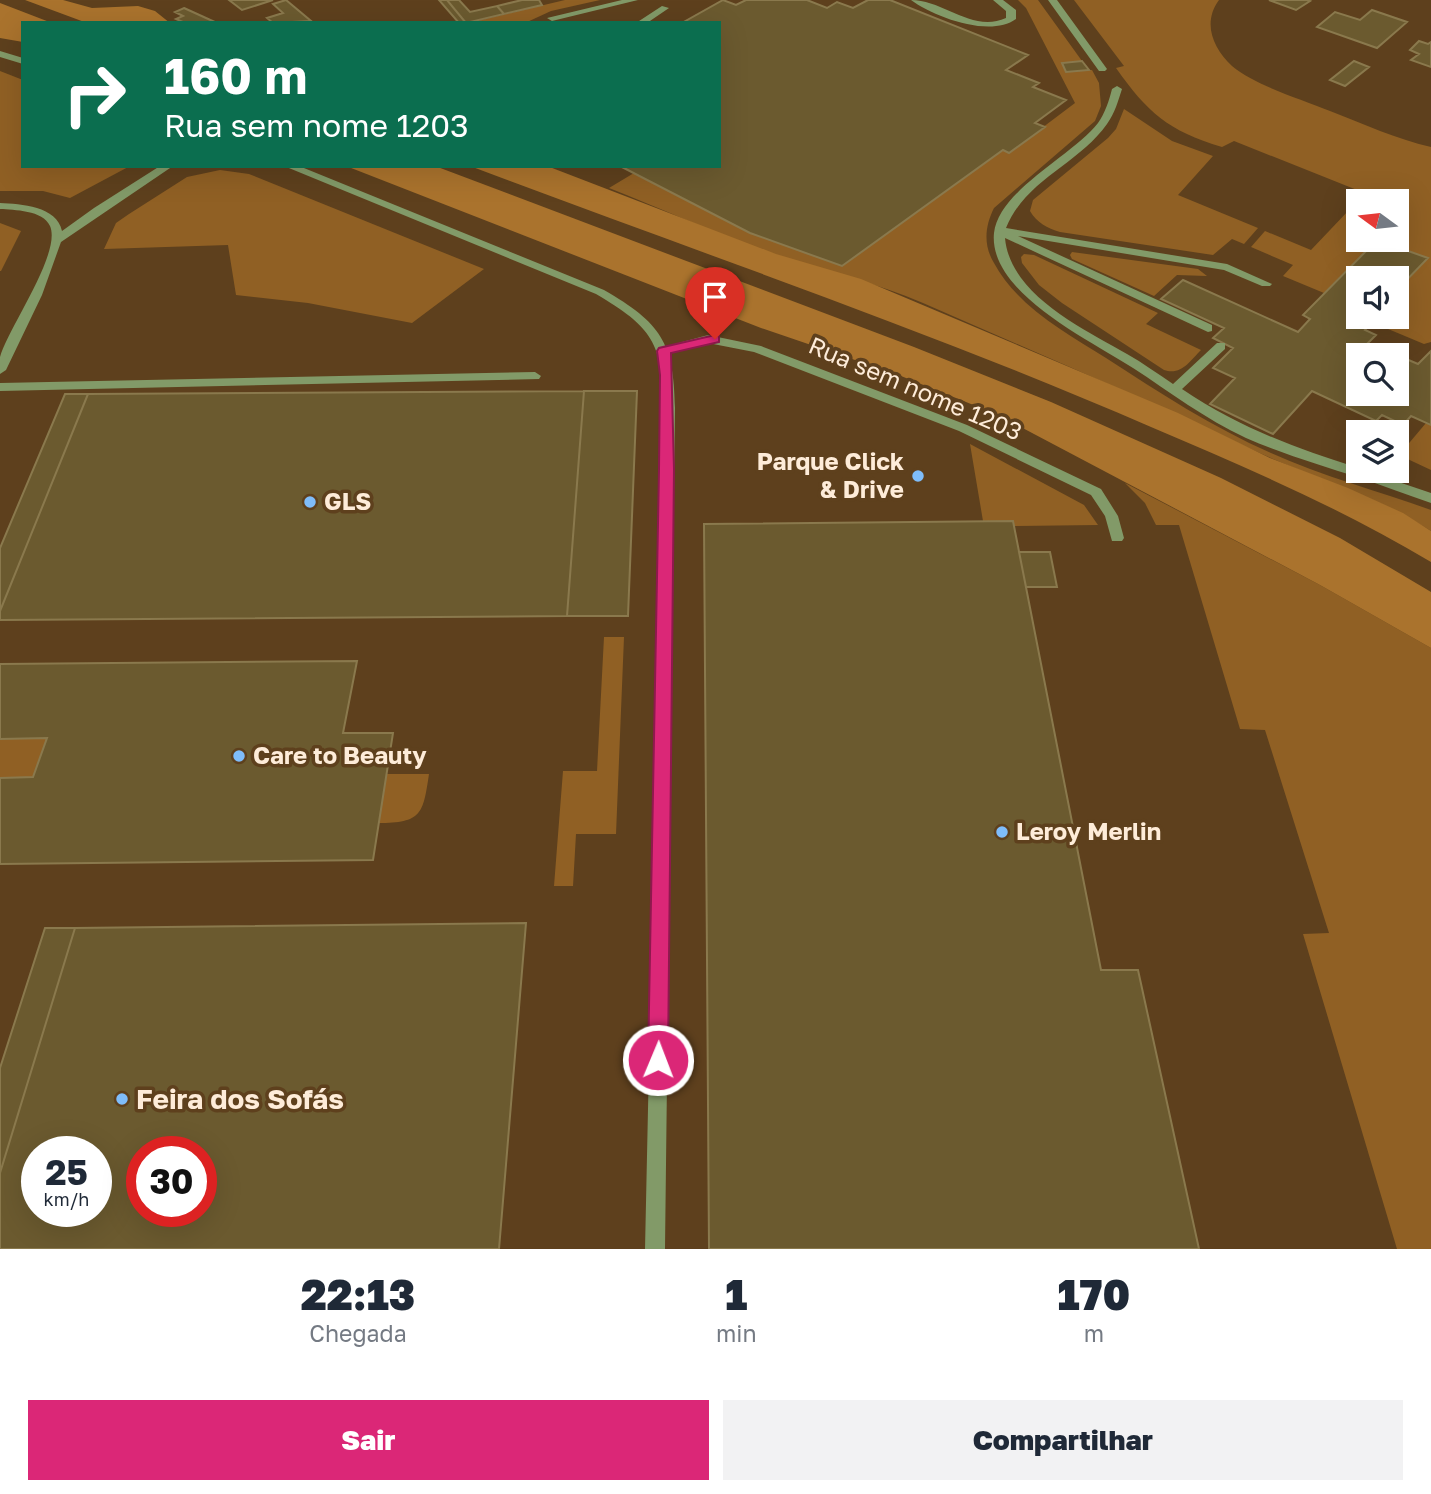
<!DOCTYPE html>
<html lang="pt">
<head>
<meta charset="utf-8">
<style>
  body { margin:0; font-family:"Golos Text",sans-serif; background:#f2f2f3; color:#1f2937; height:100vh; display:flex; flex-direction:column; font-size:26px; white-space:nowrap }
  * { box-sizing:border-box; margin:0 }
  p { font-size:23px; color:#747a83 }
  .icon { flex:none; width:38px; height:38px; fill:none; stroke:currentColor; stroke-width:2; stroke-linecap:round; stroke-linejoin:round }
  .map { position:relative; height:1249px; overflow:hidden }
  .details { display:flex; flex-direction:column; background:#fff; flex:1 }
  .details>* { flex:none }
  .banner { position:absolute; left:21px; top:21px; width:700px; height:147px; border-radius:0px; box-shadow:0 7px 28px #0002; background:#0b6e4f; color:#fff; overflow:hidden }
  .needle { width:46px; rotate:285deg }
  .controls { position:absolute; left:1346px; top:189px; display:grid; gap:14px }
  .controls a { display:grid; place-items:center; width:63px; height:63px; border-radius:0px; background:#fff; box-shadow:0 7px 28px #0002; font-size:35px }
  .speed { position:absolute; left:21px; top:1136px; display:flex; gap:14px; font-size:35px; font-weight:700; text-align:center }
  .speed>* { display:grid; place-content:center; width:91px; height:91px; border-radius:50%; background:#fff; box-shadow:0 7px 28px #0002; line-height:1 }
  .speed small { font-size:18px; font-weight:400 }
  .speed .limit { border:10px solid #d22; background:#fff; color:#111 }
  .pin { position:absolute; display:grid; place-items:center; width:60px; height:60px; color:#fff; margin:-72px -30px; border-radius:50% 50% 50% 0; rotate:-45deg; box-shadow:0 0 7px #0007 }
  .pin .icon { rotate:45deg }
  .me { position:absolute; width:77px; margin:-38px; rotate:1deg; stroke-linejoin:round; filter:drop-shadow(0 0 5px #0008) }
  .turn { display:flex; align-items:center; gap:24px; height:147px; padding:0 28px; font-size:32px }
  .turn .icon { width:91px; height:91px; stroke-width:2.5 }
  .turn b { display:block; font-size:49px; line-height:60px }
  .eta { display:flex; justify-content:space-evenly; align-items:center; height:119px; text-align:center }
  .eta b { font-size:42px; font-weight:800; line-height:49px }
  .cta { display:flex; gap:14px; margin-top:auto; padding:14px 28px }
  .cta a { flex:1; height:80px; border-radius:0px; background:#db2777; color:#fff; font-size:28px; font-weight:800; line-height:80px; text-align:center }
  .cta a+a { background:#f2f2f3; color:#1f2937 }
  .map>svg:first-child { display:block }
</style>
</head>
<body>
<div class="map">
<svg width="1431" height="1249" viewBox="0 0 1431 1249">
  <rect width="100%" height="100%" fill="#5e401d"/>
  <path fill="#906024" d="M565 0H600L551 11 525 23H468Z
    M1018 0H1038L1082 61 1062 63 1066 72 1092 70 1099 83 1101 106 1095 121 994 208C985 226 983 245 994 263 1018 307 1065 332 1106 358 1160 393 1212 427 1271 453 1322 476 1378 491 1431 510V531C1375 495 1313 478 1253 450 1144 399 1033 351 923 303 876 283 826 271 777 255 720 236 665 210 609 188L634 173 750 233 842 266 1003 150 1010 152 1075 103 1026 8Z
    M1074 0H1219C1202 23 1213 48 1232 66 1256 86 1301 99 1330 111 1364 124 1396 139 1431 147V342L1424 344 1369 321 1373 317H1396L1397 291 1427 259 1392 244 1406 230 1397 225 1396 201H1358V208L1353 206 1364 194 1357 190 1234 141 1222 147C1168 131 1147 112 1116 68L1124 66Z
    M0 71 23 80V166H130L70 198 43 191H0Z
    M1124 109 1172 141 1213 156 1178 195 1258 228 1244 244 1232 239 1213 255 1060 232C1047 228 1037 223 1030 211L1033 200 1108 138 1116 129Z
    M220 170 249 174 484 269 412 323 308 303 236 295 228 245 104 249 116 223 129 214 187 177Z
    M1349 210 1358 214V240H1377L1324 293 1283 276 1293 265 1251 247 1265 231 1311 250Z
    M0 223 21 231 1 271H0Z
    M1072 252 1198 269 1207 276 1177 275 1154 296 1072 259 1070 255Z
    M1024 254 1034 255 1158 313 1146 324 1201 350C1190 361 1181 376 1164 370L1062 303 1039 285 1022 263 1021 257Z
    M1426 423 1431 425V470L1399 455Z
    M970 444 1084 505 1098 525 1014 526 1013 521H983Z
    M1125 483 1320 585 1431 648V1249H1397L1303 934 1329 933 1265 730 1240 729 1179 525H1156L1145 503Z
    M604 637H624L616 834H576L573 886H554L563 771H597Z
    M47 738 33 777 0 778V739Z
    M386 774H429C423 814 422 823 378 823Z"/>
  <path fill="#aa732d" d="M25 0H63L92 8 138 6 155 11 170 23H87Z
    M0 3 52 23H23V42L0 38Z
    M346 166H435L914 347 1051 402 1221 478 1340 538 1431 592V648L1320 585 996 414 896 374 761 328Z
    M470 166H547L776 254 861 279 1178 413 1270 458 1348 488 1403 513 1431 531V562C1341 508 1247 468 1151 427 928 330 697 252 470 166Z"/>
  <path fill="#6b5a2f" stroke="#8a794d" stroke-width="2" fill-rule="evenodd" d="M229 0H273L242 10Z
    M286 0 311 21 273 23 267 18 283 13 273 4Z
    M439 0H447L466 23H459Z
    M447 0H459L470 12 497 6 504 14 466 23Z
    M522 0H539L542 5 504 14 497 6Z
    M723 0 736 5 746 0H807L827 8 837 2 853 8 868 0H890L1028 55 1006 70 1039 83 1033 87 1066 100 1035 123 1045 127 1009 153 1003 150 842 266 750 233 620 166H719V23H682Z
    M1269 0H1307L1310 1 1296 10Z
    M184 8 217 23H185L176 19 183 16 175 12Z
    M1372 10 1407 22 1377 48 1317 27 1335 12 1360 20Z
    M1419 41 1428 44 1431 42V67L1411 60 1419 54 1410 50Z
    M1082 61 1089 70 1066 72 1062 63Z
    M1354 61 1369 67 1345 86 1330 80Z
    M1377 240 1428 258 1396 291V278H1358V317H1373L1369 321 1373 322 1365 330 1376 335 1368 343 1418 364 1431 351V425L1411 416 1403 425 1382 415 1376 421 1312 391 1273 434 1210 404 1235 378 1213 368 1233 348 1213 338 1224 328 1161 299 1183 280 1298 332 1310 319 1303 315ZM1358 355H1396V394H1358Z
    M584 391 567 616 0 620V611L88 394Z
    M584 391H637L628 616H567Z
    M65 394H88L0 611V548Z
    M1013 521 1101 970H1138L1199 1249H709L704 524Z
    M1019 552H1050L1057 587H1026Z
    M357 661 343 733H393L373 860 0 864V778L33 777 47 738 0 739V664Z
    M526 923 499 1249H0V1173L75 928ZM37 1152H96V1211H37ZM142 1152H201V1211H142Z
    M45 928H75L0 1173V1068Z"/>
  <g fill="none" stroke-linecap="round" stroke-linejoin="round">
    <path fill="#829a68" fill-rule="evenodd" d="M622 0H638L552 21 547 18Z
      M911 0C944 0 972 33 1006 18V11L993 0H1003L1016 10V19C990 38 934 17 911 0Z
      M1048 0H1057L1107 69 1105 71H1099Z
      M662 6 669 8 647 23H636Z
      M1117 86 1122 89C1118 101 1115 113 1107 124 1079 164 1025 180 1006 228L1227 264 1272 284 1270 286H1262L1224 270 1018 236 1212 325V331L1208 332 1005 238C1010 295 1084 329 1127 354 1143 363 1158 374 1173 384L1217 343H1225V349L1182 389C1240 428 1293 447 1358 468V471H1366L1431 493V503C1407 495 1384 486 1361 478 1322 466 1283 454 1246 438 1205 419 1170 392 1133 368 1092 341 988 293 994 233 999 190 1072 156 1098 123 1105 113 1109 101 1112 89Z
      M708 335 761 346 967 425 1101 489 1118 516 1124 538 1122 541H1112L1105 516 1091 495 959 431 754 352 708 343 664 355 658 351 660 348Z
      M535 372 541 376 539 379 0 391V383Z"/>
    <path fill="#829a68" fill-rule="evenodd" d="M0 51 23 58V64L0 57Z
      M160 166H173L61 242 42 295 6 370 0 374C0 369 0 362 0 357 7 330 62 253 50 226 43 210 14 210 0 209V203C21 204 57 206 62 231L94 208Z
      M284 166H299L604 290C661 323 674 342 675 408L665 1249H645L663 408C663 343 652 327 596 294Z"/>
  </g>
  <path fill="#db2777" stroke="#8e194d" stroke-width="2" d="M715 335 719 336V342L671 353 674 469 668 1060 665 1066 658 1069 651 1066 648 1060 659 469 660 375 657 351 659 348Z"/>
  <g fill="#7fbdfa" stroke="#5e401d" stroke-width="2.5">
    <circle cx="918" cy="476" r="7"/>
    <circle cx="310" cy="502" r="7"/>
    <circle cx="239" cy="756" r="7"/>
    <circle cx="1002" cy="832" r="7"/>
    <circle cx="122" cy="1099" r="7"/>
  </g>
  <g text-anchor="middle" stroke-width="7" stroke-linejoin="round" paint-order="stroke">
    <g font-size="24" fill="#feecd9" stroke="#5e401d">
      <text transform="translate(915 389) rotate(23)" y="8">Rua sem nome 1203</text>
    </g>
    <g font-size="24" font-weight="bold" fill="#feecd9" stroke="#5e401d" text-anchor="start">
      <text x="904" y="470" text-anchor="end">Parque Click<tspan x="904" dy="28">&amp; Drive</tspan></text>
      <text x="324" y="510">GLS</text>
      <text x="253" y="764">Care to Beauty</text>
      <text x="1016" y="840">Leroy Merlin</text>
    </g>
    <g font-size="28" font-weight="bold" fill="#feecd9" stroke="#5e401d" text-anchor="start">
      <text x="136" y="1109">Feira dos Sofás</text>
    </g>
  </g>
</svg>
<div class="controls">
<a><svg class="needle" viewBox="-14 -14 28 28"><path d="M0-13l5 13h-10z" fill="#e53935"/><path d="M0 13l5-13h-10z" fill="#747a83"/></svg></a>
<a><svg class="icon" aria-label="sound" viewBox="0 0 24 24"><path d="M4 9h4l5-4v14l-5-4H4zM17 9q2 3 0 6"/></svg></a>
<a><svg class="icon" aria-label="search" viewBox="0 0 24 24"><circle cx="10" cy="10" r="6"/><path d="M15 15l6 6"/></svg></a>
<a><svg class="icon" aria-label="layers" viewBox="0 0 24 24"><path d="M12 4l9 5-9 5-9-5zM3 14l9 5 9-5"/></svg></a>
</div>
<div class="speed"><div>25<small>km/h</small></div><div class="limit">30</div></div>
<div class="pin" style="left:715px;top:339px;background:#d93025"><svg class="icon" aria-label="arrive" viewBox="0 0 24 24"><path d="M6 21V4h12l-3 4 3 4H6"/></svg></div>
<svg class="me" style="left:658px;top:1060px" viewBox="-20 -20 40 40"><circle r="17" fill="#db2777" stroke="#fff" stroke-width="3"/><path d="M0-11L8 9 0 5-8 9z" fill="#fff"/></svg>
<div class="banner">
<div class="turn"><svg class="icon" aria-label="right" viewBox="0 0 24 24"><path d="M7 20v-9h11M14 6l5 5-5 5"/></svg><div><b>160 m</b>Rua sem nome 1203</div></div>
</div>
</div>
<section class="details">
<div class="eta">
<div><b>22:13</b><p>Chegada</p></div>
<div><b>1</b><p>min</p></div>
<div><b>170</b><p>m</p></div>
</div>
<div class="cta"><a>Sair</a><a>Compartilhar</a></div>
</section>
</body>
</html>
